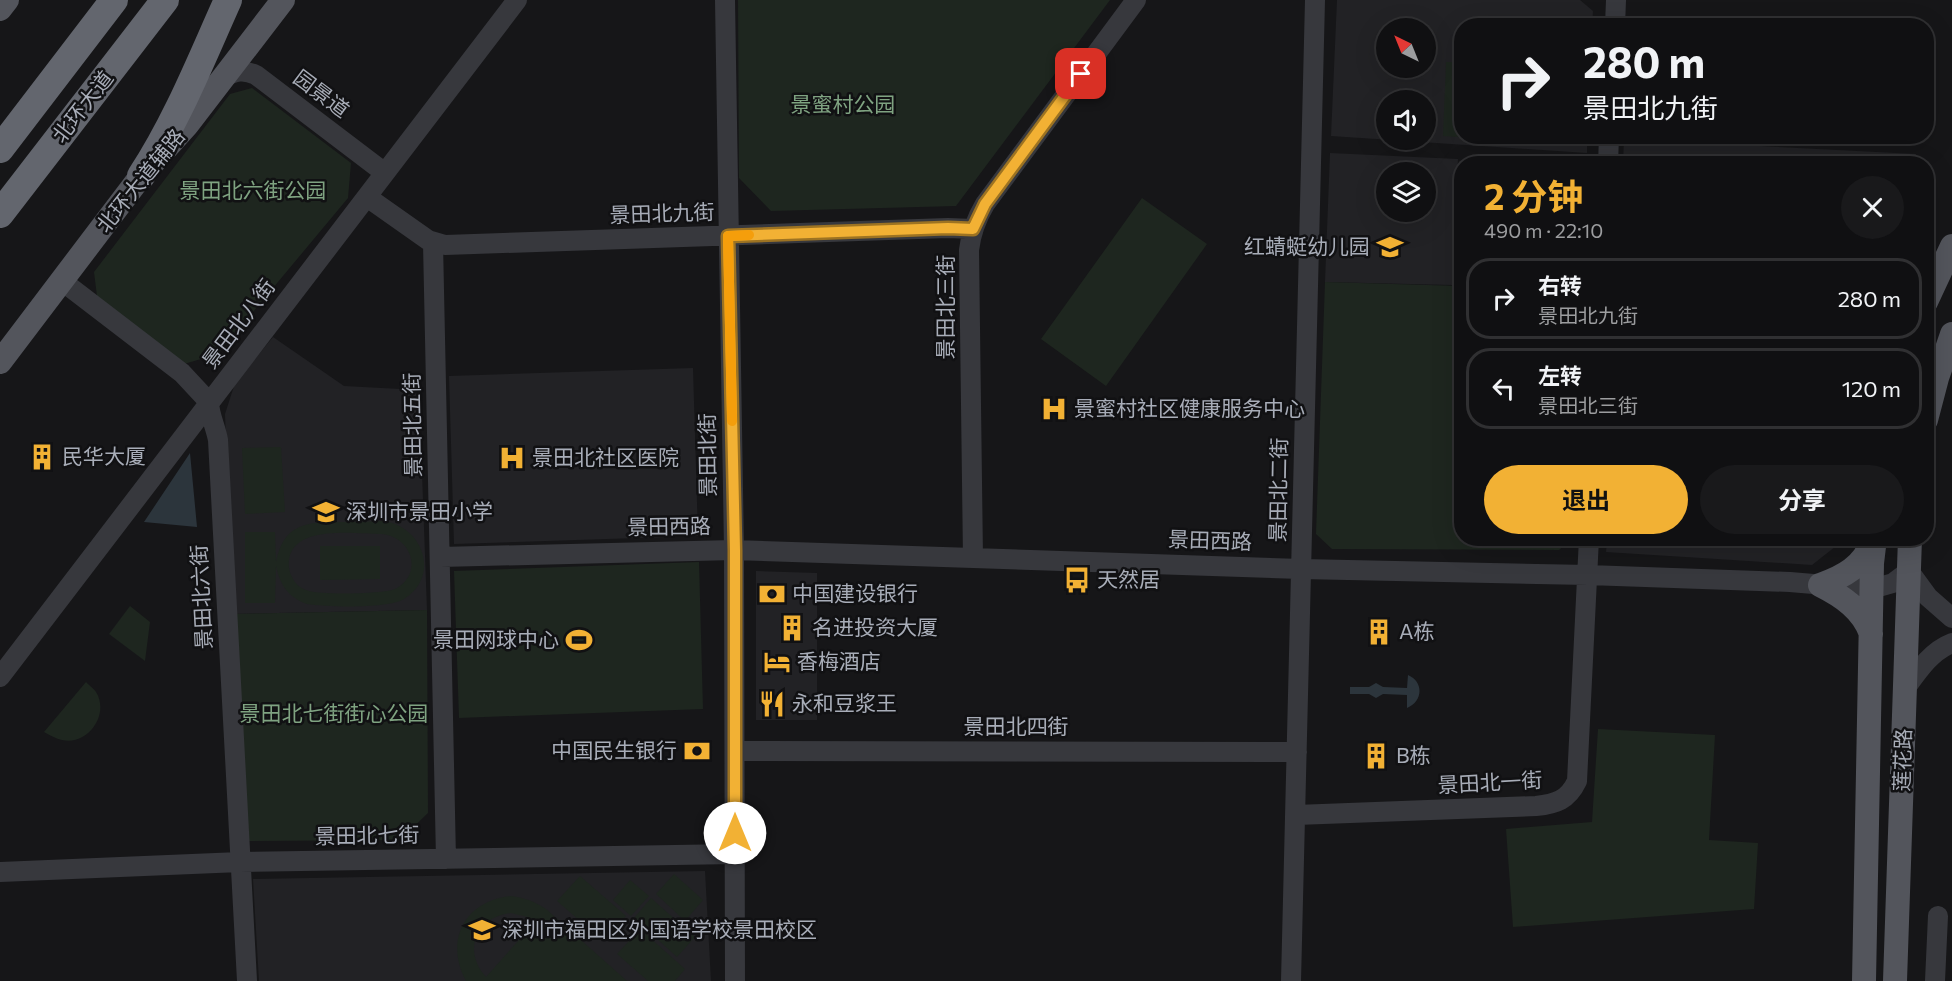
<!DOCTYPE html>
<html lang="zh">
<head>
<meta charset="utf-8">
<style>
  body { margin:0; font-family:Commissioner,"Noto Sans SC",sans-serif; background:#19191b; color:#f1f3f6; height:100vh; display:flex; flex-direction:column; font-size:22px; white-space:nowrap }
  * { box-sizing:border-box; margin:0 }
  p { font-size:20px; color:#9c9d9f }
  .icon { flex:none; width:33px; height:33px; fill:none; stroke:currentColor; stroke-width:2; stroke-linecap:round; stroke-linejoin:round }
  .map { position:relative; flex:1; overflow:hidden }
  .panel { position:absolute; left:1454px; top:156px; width:480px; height:390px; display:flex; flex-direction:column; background:#101012; border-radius:24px; box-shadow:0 6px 24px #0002,0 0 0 2px #303032 }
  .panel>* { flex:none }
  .guide { position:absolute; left:1454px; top:18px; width:480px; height:126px; border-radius:24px; box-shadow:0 6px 24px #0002,0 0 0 2px #303032; background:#101012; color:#f1f3f6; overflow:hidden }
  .needle { width:39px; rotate:317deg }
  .tools { position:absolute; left:1376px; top:18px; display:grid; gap:12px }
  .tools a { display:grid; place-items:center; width:60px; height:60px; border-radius:50%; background:#101012; box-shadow:0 6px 24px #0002,0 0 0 2px #303032; font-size:30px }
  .pin { position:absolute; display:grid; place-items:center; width:51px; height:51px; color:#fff; margin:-26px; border-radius:12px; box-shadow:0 3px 9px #0006 }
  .me { position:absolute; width:66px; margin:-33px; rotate:0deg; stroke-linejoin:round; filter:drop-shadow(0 0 4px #0008) }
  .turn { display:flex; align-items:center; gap:21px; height:126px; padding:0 30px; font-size:27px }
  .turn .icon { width:78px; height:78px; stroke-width:2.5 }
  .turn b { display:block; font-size:42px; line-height:51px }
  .round { display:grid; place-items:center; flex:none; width:63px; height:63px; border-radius:32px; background:#19191b }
  .head { display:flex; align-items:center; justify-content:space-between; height:102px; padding:0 30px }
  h1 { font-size:36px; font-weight:700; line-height:45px; color:#f2b134 }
  .action { display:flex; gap:12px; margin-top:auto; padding:12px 30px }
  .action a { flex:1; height:69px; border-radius:36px; background:#f2b134; color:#111; font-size:24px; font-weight:700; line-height:69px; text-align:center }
  .action a+a { background:#19191b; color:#f1f3f6 }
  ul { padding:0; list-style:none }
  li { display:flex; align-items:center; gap:18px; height:81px; margin:0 12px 9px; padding:0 18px; border:3px solid #303032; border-radius:24px }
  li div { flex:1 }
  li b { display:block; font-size:22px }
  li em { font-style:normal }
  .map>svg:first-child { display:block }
</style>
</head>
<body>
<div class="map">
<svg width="1952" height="981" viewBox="0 0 1952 981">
  <rect width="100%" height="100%" fill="#161618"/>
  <path fill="#222225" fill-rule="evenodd" d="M1337 0H1580L1593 11 1592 25 1461 26V136L1587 137V153L1331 136ZM1386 28H1425V68H1386ZM1386 100H1425V140H1386Z
    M1624 139 1916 154V163H1623Z
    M1330 153 1458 159 1452 285 1325 282ZM1386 172H1425V212H1386Z
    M273 337 344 386 419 390 427 610 233 614 225 414 235 383Z
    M693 368 698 536 454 544 449 376Z
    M1607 539V538L1845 539 1812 565 1606 552Z
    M756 571 817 573V720H756Z
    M705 871 711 981H259L253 879Z"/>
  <path fill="#1e261f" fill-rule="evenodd" d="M738 0H1110L956 206 771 211 739 178Z
    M1446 62H1461V136L1578 137V145L1443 136Z
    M252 88 351 163 348 198 218 354 184 364 97 296 94 272 230 94Z
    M1142 198 1207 244 1106 386 1041 339Z
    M1325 282 1461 286V538L1572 539 1559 550 1332 549 1316 534Z
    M281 447 285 512 245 514 242 448Z
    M383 521C423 526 441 576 404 599 388 609 327 607 307 604 288 597 280 585 276 566L275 603H245V532H275L276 562C283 527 302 522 335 522 351 522 367 522 383 521ZM382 534C412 537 424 574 395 589 385 594 320 595 309 591 301 589 295 584 292 577 288 570 288 562 290 555 300 525 357 534 382 534Z
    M320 546H380V579L320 580Z
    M699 562 703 709 459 718 454 571Z
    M130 606 150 622 145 661 109 634Z
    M427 610 428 813 400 840 249 841 233 614Z
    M86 682C89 685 94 689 96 692 110 714 88 746 62 740 56 739 50 735 44 732Z
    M1598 729 1715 735 1709 840 1758 843 1754 909 1513 927 1506 829 1592 822Z
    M674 874 703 900 685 921 656 894Z
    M580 876 626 916 603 941 557 901Z
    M630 880 649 896 631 916 613 900Z
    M511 896C525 898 534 901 546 909L627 981H466C444 940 465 901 511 896ZM511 913 528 917 535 922 486 977C462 951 476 917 511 913Z
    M651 898 695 937 677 957 634 918Z
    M640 929 685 969 675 981H648L617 954Z"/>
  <path fill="#2c353c" d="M190 453 197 527 144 522Z
    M1408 675C1424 682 1423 701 1407 708V695L1383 694 1376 698 1369 694H1350V687H1369L1376 683 1383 687 1407 688Z"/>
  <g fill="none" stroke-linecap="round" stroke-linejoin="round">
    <path stroke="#37383d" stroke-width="20" d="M725 0 734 550 735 981
      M1615 26 1616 0
      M223 78C235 71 243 69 256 75L385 173
      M1608 164 1609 136
      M367 197 428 240 445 245 948 228 973 229
      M433 243 446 859
      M62 281 182 373 209 402C209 414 216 428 218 440L247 981
      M440 557 734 550 1301 569 1588 575 1790 582 1872 589 1893 583 1909 571 1928 597 1952 618
      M973 558 969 250C971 233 976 219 985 204L1136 0
      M0 677 517 0
      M1905 689C1918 671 1931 651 1952 643
      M735 751 1297 752
      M1296 815 1536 806C1556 804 1568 800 1577 781L1589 538
      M0 872 240 862 735 854
      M1291 981 1315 0
      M1935 981 1938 916"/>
    <path stroke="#53555c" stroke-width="24" d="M0 9 7 0
      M1926 302 1952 246
      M0 362 141 176 187 125 283 0
      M1926 420 1937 378 1952 334
      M1820 585C1843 577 1864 566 1872 541
      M1820 585C1842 596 1863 610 1871 634
      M1864 981 1872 563 1875 538
      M1895 981 1910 538"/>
    <path stroke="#63666e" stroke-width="28" d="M0 149 114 0
      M141 176C177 121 201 60 228 0
      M0 214 165 0"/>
  </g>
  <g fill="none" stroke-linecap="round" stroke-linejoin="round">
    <g stroke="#9d7322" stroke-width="15">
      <path id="route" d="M735 833V550L728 236 948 228 973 229 985 204 1081 74"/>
    </g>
    <use href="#route" stroke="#f2b134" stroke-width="10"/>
    <path stroke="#f59e0b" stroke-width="10" d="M732 421 728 236 749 235"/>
  </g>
  <defs>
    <g id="school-bare" transform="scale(2.07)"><path d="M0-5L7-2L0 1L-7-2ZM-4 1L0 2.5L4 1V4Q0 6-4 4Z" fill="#f2b134" stroke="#111113" stroke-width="2.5" paint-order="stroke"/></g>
    <g id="hospital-bare" transform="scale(2.07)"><path d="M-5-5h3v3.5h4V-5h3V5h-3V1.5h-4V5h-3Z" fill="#f2b134" stroke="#111113" stroke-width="2.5" paint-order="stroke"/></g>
    <g id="building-bare" transform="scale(2.07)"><path d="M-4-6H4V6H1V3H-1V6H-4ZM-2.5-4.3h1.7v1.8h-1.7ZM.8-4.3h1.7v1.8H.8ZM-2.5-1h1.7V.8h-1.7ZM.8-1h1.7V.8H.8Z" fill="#f2b134" stroke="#111113" stroke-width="2.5" paint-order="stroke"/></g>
    <g id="bus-bare" transform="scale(2.07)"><path d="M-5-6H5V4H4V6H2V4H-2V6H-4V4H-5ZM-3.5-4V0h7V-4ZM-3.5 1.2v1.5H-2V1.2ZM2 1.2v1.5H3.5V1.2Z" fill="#f2b134" stroke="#111113" stroke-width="2.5" paint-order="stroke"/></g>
    <g id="bank-bare" transform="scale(2.07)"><path d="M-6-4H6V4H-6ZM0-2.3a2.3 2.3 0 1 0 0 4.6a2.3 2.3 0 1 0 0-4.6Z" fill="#f2b134" stroke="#111113" stroke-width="2.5" paint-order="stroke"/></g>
    <g id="stadium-bare" transform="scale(2.07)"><path d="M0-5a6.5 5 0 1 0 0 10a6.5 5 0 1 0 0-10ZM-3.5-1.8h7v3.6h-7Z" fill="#f2b134" stroke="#111113" stroke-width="2.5" paint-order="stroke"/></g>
    <g id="hotel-bare" transform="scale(2.07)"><path d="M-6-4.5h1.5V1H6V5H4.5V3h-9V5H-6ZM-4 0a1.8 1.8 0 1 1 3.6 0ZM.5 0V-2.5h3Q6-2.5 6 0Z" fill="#f2b134" stroke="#111113" stroke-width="2.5" paint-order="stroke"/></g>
    <g id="restaurant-bare" transform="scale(2.07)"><path d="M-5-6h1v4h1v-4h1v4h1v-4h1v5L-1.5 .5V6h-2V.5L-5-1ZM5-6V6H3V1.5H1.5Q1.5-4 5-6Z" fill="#f2b134" stroke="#111113" stroke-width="2.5" paint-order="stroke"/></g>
  </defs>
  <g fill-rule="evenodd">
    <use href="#school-bare" x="1390" y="247"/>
    <use href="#hospital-bare" x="1054" y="409"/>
    <use href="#building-bare" x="42" y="457"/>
    <use href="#hospital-bare" x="512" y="458"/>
    <use href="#school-bare" x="326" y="512"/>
    <use href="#bus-bare" x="1077" y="580"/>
    <use href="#bank-bare" x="772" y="594"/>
    <use href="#building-bare" x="792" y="628"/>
    <use href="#building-bare" x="1379" y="632"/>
    <use href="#stadium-bare" x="579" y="640"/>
    <use href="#hotel-bare" x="777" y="662"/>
    <use href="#restaurant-bare" x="772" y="704"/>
    <use href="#bank-bare" x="697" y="751"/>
    <use href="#building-bare" x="1376" y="756"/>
    <use href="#school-bare" x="482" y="930"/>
  </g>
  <g text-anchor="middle" stroke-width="5" stroke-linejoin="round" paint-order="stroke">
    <g font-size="21" fill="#a8adb8" stroke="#111113">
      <text transform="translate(321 94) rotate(37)" y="7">园景道</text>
      <text transform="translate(83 107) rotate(-52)" y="7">北环大道</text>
      <text transform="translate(141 181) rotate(-51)" y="7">北环大道辅路</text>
      <text transform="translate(662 214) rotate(-2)" y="7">景田北九街</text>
      <text transform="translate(946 307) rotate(-90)" y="7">景田北三街</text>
      <text transform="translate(239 324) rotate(-53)" y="7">景田北八街</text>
      <text transform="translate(413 425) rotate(-91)" y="7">景田北五街</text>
      <text transform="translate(708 455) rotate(-91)" y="7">景田北街</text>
      <text transform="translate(1279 490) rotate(-89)" y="7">景田北二街</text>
      <text transform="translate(669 527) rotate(-1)" y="7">景田西路</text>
      <text transform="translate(1210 541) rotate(2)" y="7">景田西路</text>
      <text transform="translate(202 597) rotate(-93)" y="7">景田北六街</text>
      <text x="1016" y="734">景田北四街</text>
      <text transform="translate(1903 760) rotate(-88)" y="7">莲花路</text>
      <text transform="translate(1490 783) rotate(-3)" y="7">景田北一街</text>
      <text transform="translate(367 836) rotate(-1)" y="7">景田北七街</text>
    </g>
    <g font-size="21" fill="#7fa381" stroke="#111113">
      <text x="843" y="112">景蜜村公园</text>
      <text x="253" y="198">景田北六街公园</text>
      <text x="334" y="721">景田北七街街心公园</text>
    </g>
    <g font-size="21" fill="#a8adb8" stroke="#111113" text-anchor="start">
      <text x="1370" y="254" text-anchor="end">红蜻蜓幼儿园</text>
      <text x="1074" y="416">景蜜村社区健康服务中心</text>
      <text x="62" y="464">民华大厦</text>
      <text x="532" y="465">景田北社区医院</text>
      <text x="346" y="519">深圳市景田小学</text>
      <text x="1097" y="587">天然居</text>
      <text x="792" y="601">中国建设银行</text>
      <text x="812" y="635">名进投资大厦</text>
      <text x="1399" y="639">A栋</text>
      <text x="559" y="647" text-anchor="end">景田网球中心</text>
      <text x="797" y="669">香梅酒店</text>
      <text x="792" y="711">永和豆浆王</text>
      <text x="677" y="758" text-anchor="end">中国民生银行</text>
      <text x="1396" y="763">B栋</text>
      <text x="502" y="937">深圳市福田区外国语学校景田校区</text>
    </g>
  </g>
</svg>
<div class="tools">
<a><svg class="needle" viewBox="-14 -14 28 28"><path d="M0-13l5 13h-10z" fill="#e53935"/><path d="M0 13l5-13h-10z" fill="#9c9d9f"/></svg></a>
<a><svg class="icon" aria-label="sound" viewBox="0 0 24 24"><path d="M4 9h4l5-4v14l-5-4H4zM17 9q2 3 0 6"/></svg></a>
<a><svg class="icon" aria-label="layers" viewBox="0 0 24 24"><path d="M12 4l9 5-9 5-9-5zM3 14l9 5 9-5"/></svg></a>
</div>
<div class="pin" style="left:1081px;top:74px;background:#d93025"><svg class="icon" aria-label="arrive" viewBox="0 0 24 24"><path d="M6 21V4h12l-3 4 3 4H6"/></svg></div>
<svg class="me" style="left:735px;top:833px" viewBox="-20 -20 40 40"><circle r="19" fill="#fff"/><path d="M0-13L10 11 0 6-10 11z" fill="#f2b134"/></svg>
<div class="guide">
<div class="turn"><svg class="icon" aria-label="right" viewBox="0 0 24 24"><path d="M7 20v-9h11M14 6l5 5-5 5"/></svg><div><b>280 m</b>景田北九街</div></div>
</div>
<section class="panel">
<div class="head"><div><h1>2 分钟</h1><p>490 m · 22:10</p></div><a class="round"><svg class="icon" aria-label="close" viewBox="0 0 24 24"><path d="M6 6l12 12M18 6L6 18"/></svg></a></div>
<ul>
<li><svg class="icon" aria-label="right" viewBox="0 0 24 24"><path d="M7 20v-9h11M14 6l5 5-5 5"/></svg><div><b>右转</b><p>景田北九街</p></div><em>280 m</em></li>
<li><svg class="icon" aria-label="left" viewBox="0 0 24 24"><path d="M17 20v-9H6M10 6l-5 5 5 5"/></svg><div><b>左转</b><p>景田北三街</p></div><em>120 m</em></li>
</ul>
<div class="action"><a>退出</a><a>分享</a></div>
</section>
</div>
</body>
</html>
